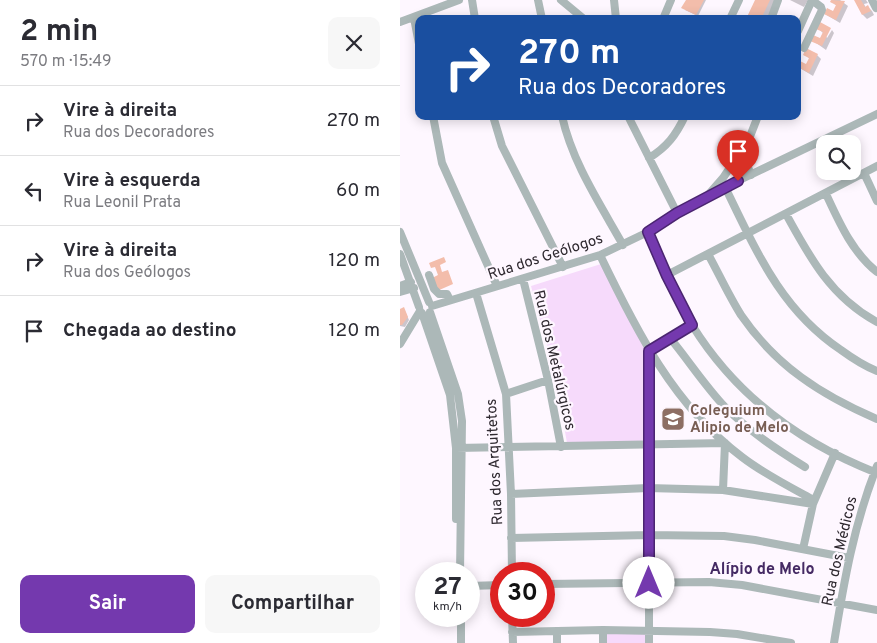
<!DOCTYPE html>
<html lang="pt">
<head>
<meta charset="utf-8">
<style>
  body { margin:0; font-family:Overpass,sans-serif; background:#f7f7f7; color:#2b2b33; height:100vh; display:flex; flex-direction:column; font-size:19px; white-space:nowrap }
  * { box-sizing:border-box; margin:0 }
  p { font-size:16px; color:#7c7c81 }
  .icon { flex:none; width:28px; height:28px; fill:none; stroke:currentColor; stroke-width:2; stroke-linecap:round; stroke-linejoin:round }
  .map { position:relative; flex:1; overflow:hidden }
  .panel { display:flex; flex-direction:column; background:#fff; width:400px }
  .panel>* { flex:none }
  .guide { position:absolute; left:15px; top:15px; width:386px; height:105px; border-radius:10px; box-shadow:0 2px 12px #0003; background:#1a4fa0; color:#fff; overflow:hidden }
  .controls { position:absolute; left:416px; top:135px; display:grid; gap:10px }
  .controls a { display:grid; place-items:center; width:45px; height:45px; border-radius:10px; background:#fff; box-shadow:0 2px 12px #0003; font-size:25px }
  .speed { position:absolute; left:15px; top:562px; display:flex; gap:10px; font-size:25px; font-weight:700; text-align:center }
  .speed>* { display:grid; place-content:center; width:65px; height:65px; border-radius:50%; background:#fff; box-shadow:0 2px 12px #0003; line-height:1 }
  .speed small { font-size:12px; font-weight:400 }
  .speed .limit { border:8px solid #d22; background:#fff; color:#111 }
  .pin { position:absolute; display:grid; place-items:center; width:42px; height:42px; color:#fff; margin:-51px -21px; border-radius:50% 50% 50% 0; rotate:-45deg; box-shadow:0 0 5px #0007 }
  .pin .icon { rotate:45deg }
  .me { position:absolute; width:55px; margin:-28px; rotate:0deg; stroke-linejoin:round; filter:drop-shadow(0 0 4px #0008) }
  .turn { display:flex; align-items:center; gap:18px; height:105px; padding:0 20px; font-size:22px }
  .turn .icon { width:65px; height:65px; stroke-width:2.5 }
  .turn b { display:block; font-size:35px; line-height:42px }
  .round { display:grid; place-items:center; flex:none; width:52px; height:52px; border-radius:10px; background:#f7f7f7 }
  .headline { display:flex; align-items:center; justify-content:space-between; height:85px; padding:0 20px }
  h1 { font-size:30px; font-weight:700; line-height:38px }
  .button { display:flex; gap:10px; margin-top:auto; padding:10px 20px }
  .button a { flex:1; height:58px; border-radius:10px; background:#7439ae; color:#fff; font-size:20px; font-weight:700; line-height:58px; text-align:center }
  .button a+a { background:#f7f7f7; color:#2b2b33 }
  ul { padding:0; list-style:none }
  li { display:flex; align-items:center; gap:15px; height:70px; padding:0 20px; border-top:1px solid #e1e1e2 }
  li div { flex:1 }
  li b { display:block; font-size:19px }
  li em { font-style:normal }
  main { display:flex; flex:1; min-height:0 }
  .map>svg:first-child { display:block }
</style>
</head>
<body>
<main>
<section class="panel">
<div class="headline"><div><h1>2 min</h1><p>570 m · 15:49</p></div><a class="round"><svg class="icon" aria-label="close" viewBox="0 0 24 24"><path d="M6 6l12 12M18 6L6 18"/></svg></a></div>
<ul>
<li><svg class="icon" aria-label="right" viewBox="0 0 24 24"><path d="M7 20v-9h11M14 6l5 5-5 5"/></svg><div><b>Vire à direita</b><p>Rua dos Decoradores</p></div><em>270 m</em></li>
<li><svg class="icon" aria-label="left" viewBox="0 0 24 24"><path d="M17 20v-9H6M10 6l-5 5 5 5"/></svg><div><b>Vire à esquerda</b><p>Rua Leonil Prata</p></div><em>60 m</em></li>
<li><svg class="icon" aria-label="right" viewBox="0 0 24 24"><path d="M7 20v-9h11M14 6l5 5-5 5"/></svg><div><b>Vire à direita</b><p>Rua dos Geólogos</p></div><em>120 m</em></li>
<li><svg class="icon" aria-label="arrive" viewBox="0 0 24 24"><path d="M6 21V4h12l-3 4 3 4H6"/></svg><div><b>Chegada ao destino</b></div><em>120 m</em></li>
</ul>
<div class="button"><a>Sair</a><a>Compartilhar</a></div>
</section>
<div class="map">
<svg width="477" height="643" viewBox="0 0 477 643">
  <rect width="100%" height="100%" fill="#fef7ff"/>
  <path fill="#f6dafb" d="M201 264 246 351V442L167 443 155 375 131 286Z
    M203 630H248L250 643H203Z"/>
  <path fill="#0003" d="M287 0H306L298 16 285 10Z
    M356 0H376L367 19H347Z
    M390 0H408L404 7Z
    M432 0H440L448 6 440 23 425 14 434 13 437 6 432 2Z
    M455 0H466L468 3 464 4 466 8 468 7 472 11 474 15 467 19 463 15Z
    M279 15 287 19H277Z
    M420 24 427 38 432 30 434 33 426 50 412 40H420L423 33 418 28Z
    M405 55H417L421 59 413 76 398 67 407 66 410 59Z
    M4 309 9 320 5 327 0 326V310Z"/>
  <path fill="#f3bdab" d="M286 0H304L296 15 281 8Z
    M355 0H370L361 19H346Z
    M431 0 445 1 436 20 424 14 427 8 433 11 436 5 430 2Z
    M454 0H461L465 7 468 5 471 11 462 15Z
    M420 22 431 28 422 46 410 41 413 35 420 38 423 32 416 29Z
    M406 48 418 54 409 73 398 67 400 61 406 64 409 58 403 55Z
    M44 257 46 262 40 265 42 272 48 270 53 284 37 291 32 278 38 275 35 267 31 268 29 263Z
    M4 307 8 317 2 325H0V309Z"/>
  <g fill="none" stroke-linecap="round" stroke-linejoin="round">
    <path stroke="#acb8b8" stroke-width="8" d="M72 0 75 19
      M138 0 142 19
      M161 0 184 19
      M214 0 216 19
      M472 0 476 8
      M14 18 19 44
      M263 19 271 0
      M330 19 339 0
      M371 19 378 0
      M0 22 59 0
      M398 31 412 0
      M404 48 422 10 421 7 412 0
      M33 116 42 163 97 286
      M93 116 102 146 163 267
      M162 116C172 162 200 204 223 245
      M228 116 277 213
      M249 158C267 147 276 135 285 116
      M464 173 477 201
      M351 175 344 157 349 139 358 116
      M325 187C356 250 380 309 441 350 452 358 464 366 477 371
      M309 194 323 178 349 139
      M426 194C439 222 452 252 477 272
      M386 214C410 258 431 297 477 322
      M0 232 29 302
      M248 232C262 263 275 296 292 325 336 396 400 443 477 473
      M0 254 19 307
      M308 254C319 274 329 296 341 315 376 366 421 395 477 419
      M200 255C236 330 274 406 342 457 364 474 390 487 414 500
      M29 275 34 289 39 294H47L50 300
      M267 275 477 166
      M123 279 148 380 161 447
      M0 286 11 282
      M0 292 14 288
      M76 293 106 394 111 494 112 574
      M32 306 200 255 248 232 277 213 325 187 477 114
      M30 312 58 394 62 421 60 574
      M22 313 50 395 56 448V519
      M270 338C289 361 305 386 325 407 349 431 376 449 405 467
      M0 344 20 311
      M249 351V643
      M249 351 292 325
      M106 394 148 380
      M56 448 325 443
      M323 490 325 443
      M111 494 248 488 323 490 413 504
      M111 538 249 535 324 536 355 540 449 558
      M403 549 413 504 435 453
      M144 584 309 582 342 585 477 610
      M69 586 101 585
      M61 616V643
      M112 616 113 643
      M203 630V643
      M112 632 203 630 310 632 337 634 391 643
      M157 643V631
      M434 643C444 581 454 524 477 466"/>
  </g>
  <g fill="none" stroke-linecap="round" stroke-linejoin="round">
    <g stroke="#4b2571" stroke-width="12">
      <path id="route" d="M249 583V351L292 325 267 276 248 232 277 213 338 181"/>
    </g>
    <use href="#route" stroke="#7439ae" stroke-width="9"/>
  </g>
  <defs>
    <g id="school-square" transform="scale(1.25)"><rect x="-9" y="-9" width="18" height="18" rx="4" fill="#8d6e63" stroke="#fef7ff"/><path d="M0-5L7-2L0 1L-7-2ZM-4 1L0 2.5L4 1V4Q0 6-4 4Z" fill="#fff"/></g>
  </defs>
  <g fill-rule="evenodd">
    <use href="#school-square" x="273" y="419"/>
  </g>
  <g text-anchor="middle" stroke-width="4.5" stroke-linejoin="round" paint-order="stroke">
    <g font-size="15" fill="#2f2930" stroke="#fef7ff">
      <text transform="translate(145 256) rotate(-18)" y="5">Rua dos Geólogos</text>
      <text transform="translate(155 360) rotate(77)" y="5">Rua dos Metalúrgicos</text>
      <text transform="translate(94 462) rotate(-93)" y="5">Rua dos Arquitetos</text>
      <text transform="translate(439 551) rotate(-77)" y="5">Rua dos Médicos</text>
    </g>
    <g font-size="15" font-weight="bold" fill="#785e54" stroke="#fef7ff" text-anchor="start">
      <text x="290" y="415">Coleguium<tspan x="290" dy="17">Alipio de Melo</tspan></text>
    </g>
    <g font-size="16" font-weight="bold" fill="#452a64" stroke="#fef7ff">
      <text x="362" y="574">Alípio de Melo</text>
    </g>
  </g>
</svg>
<div class="controls">
<a><svg class="icon" aria-label="search" viewBox="0 0 24 24"><circle cx="10" cy="10" r="6"/><path d="M15 15l6 6"/></svg></a>
</div>
<div class="speed"><div>27<small>km/h</small></div><div class="limit">30</div></div>
<div class="pin" style="left:338px;top:181px;background:#d93025"><svg class="icon" aria-label="arrive" viewBox="0 0 24 24"><path d="M6 21V4h12l-3 4 3 4H6"/></svg></div>
<svg class="me" style="left:249px;top:583px" viewBox="-20 -20 40 40"><circle r="19" fill="#fff"/><path d="M0-13L10 11 0 6-10 11z" fill="#7439ae"/></svg>
<div class="guide">
<div class="turn"><svg class="icon" aria-label="right" viewBox="0 0 24 24"><path d="M7 20v-9h11M14 6l5 5-5 5"/></svg><div><b>270 m</b>Rua dos Decoradores</div></div>
</div>
</div>
</main>
</body>
</html>
